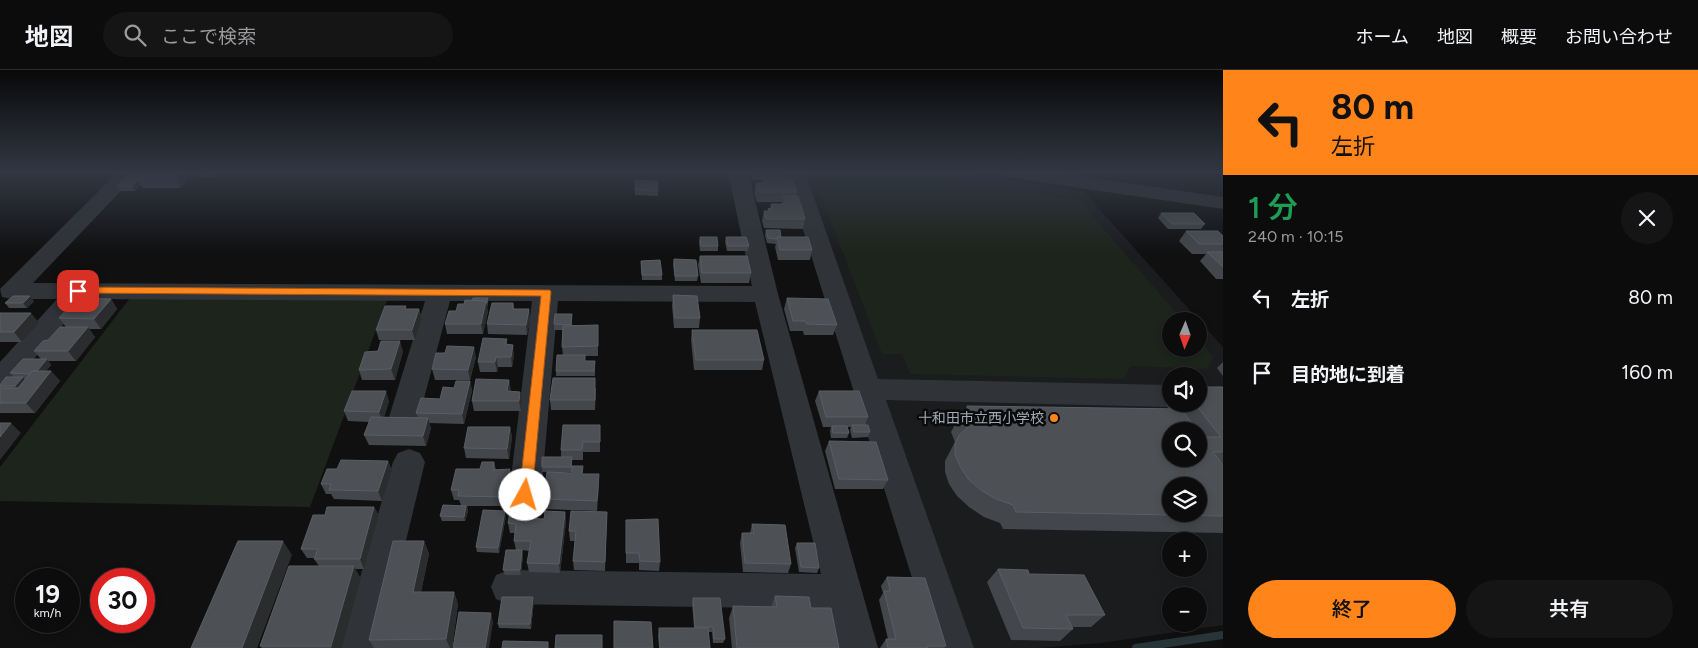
<!DOCTYPE html>
<html lang="ja">
<head>
<meta charset="utf-8">
<style>
  body { margin:0; font-family:Figtree,"Noto Sans JP",sans-serif; background:#151516; color:#f1f3f6; height:100vh; display:flex; flex-direction:column; font-size:19px; white-space:nowrap }
  * { box-sizing:border-box; margin:0 }
  p { font-size:16px; color:#9a9b9d }
  .icon { flex:none; width:28px; height:28px; fill:none; stroke:currentColor; stroke-width:2; stroke-linecap:round; stroke-linejoin:round }
  .map { position:relative; flex:1; overflow:hidden }
  .drawer { display:flex; flex-direction:column; background:#0c0c0d; width:475px }
  .drawer>* { flex:none }
  .banner { background:#ff841a; color:#111; overflow:hidden }
  .needle { width:32px; rotate:182deg }
  .buttons { position:absolute; left:1162px; top:242px; display:grid; gap:10px }
  .buttons a { display:grid; place-items:center; width:45px; height:45px; border-radius:50%; background:#0c0c0d; box-shadow:0 2px 8px #0003,0 0 0 1px #2c2c2e; font-size:25px }
  .speed { position:absolute; left:15px; top:498px; display:flex; gap:10px; font-size:25px; font-weight:700; text-align:center }
  .speed>* { display:grid; place-content:center; width:65px; height:65px; border-radius:50%; background:#0c0c0d; box-shadow:0 2px 8px #0003,0 0 0 1px #2c2c2e; line-height:1 }
  .speed small { font-size:12px; font-weight:400 }
  .speed .limit { border:8px solid #d22; background:#fff; color:#111 }
  .pin { position:absolute; display:grid; place-items:center; width:42px; height:42px; color:#fff; margin:-21px; border-radius:10px; box-shadow:0 2px 8px #0006 }
  .me { position:absolute; width:55px; margin:-28px; rotate:6deg; stroke-linejoin:round; filter:drop-shadow(0 0 4px #0008) }
  .turn { display:flex; align-items:center; gap:18px; height:105px; padding:0 25px; font-size:22px }
  .turn .icon { width:65px; height:65px; stroke-width:2.5 }
  .turn b { display:block; font-size:35px; line-height:42px }
  .round { display:grid; place-items:center; flex:none; width:52px; height:52px; border-radius:26px; background:#151516 }
  .summary { display:flex; align-items:center; justify-content:space-between; height:85px; padding:0 25px }
  h1 { font-size:30px; font-weight:600; line-height:38px; color:#1e9e55 }
  .action { display:flex; gap:10px; margin-top:auto; padding:10px 25px }
  .action a { flex:1; height:58px; border-radius:30px; background:#ff841a; color:#111; font-size:20px; font-weight:600; line-height:58px; text-align:center }
  .action a+a { background:#151516; color:#f1f3f6 }
  ul { padding:0; list-style:none }
  li { display:flex; align-items:center; gap:15px; height:75px; padding:0 25px }
  li div { flex:1 }
  li b { display:block; font-size:19px }
  li em { font-style:normal }
  header { display:flex; align-items:center; gap:30px; box-sizing:border-box; height:70px; padding:0 25px; background:#0c0c0d; border-bottom:1px solid #2c2c2e }
  header strong { font-size:24px }
  nav { display:flex; gap:28px; margin-inline-start:auto; font-size:18px }
  .search { width:350px; height:45px; background:#151516; display:flex; align-items:center; gap:12px; box-sizing:border-box; padding:0 18px; border-radius:28px; color:#9a9b9d; font-size:19px }
  main { display:flex; flex:1; min-height:0 }
  .map>svg:first-child { display:block }
</style>
</head>
<body>
<header>
<strong>地図</strong>
<div class="search"><svg class="icon" aria-label="search" viewBox="0 0 24 24"><circle cx="10" cy="10" r="6"/><path d="M15 15l6 6"/></svg>ここで検索</div>
<nav><a>ホーム</a><a>地図</a><a>概要</a><a>お問い合わせ</a></nav>
</header>
<main>
<div class="map">
<svg width="1223" height="578" viewBox="0 0 1223 578">
  <rect width="100%" height="100%" fill="#101011"/>
  <path fill="#1b1c1e" fill-rule="evenodd" d="M801 102H959L1083 121 1223 277V555L1101 573 1039 578H965ZM1171 251H1199V279H1171ZM1171 306H1199V334H1171ZM1171 361H1199V389H1171ZM1171 416H1199V444H1171ZM1171 471H1199V499H1171ZM1171 526H1199V554H1171Z"/>
  <path fill="#1c241c" d="M813 106H935L1080 131 1183 251H1171V279H1199V270L1214 287 1207 299 1131 296 1123 309 910 304 902 284H882Z
    M130 228H388L310 437 0 431V397Z"/>
  <g fill="none" stroke-linecap="round" stroke-linejoin="round">
    <path stroke="#273438" stroke-width="8" d="M1136 578 1223 565"/>
    <path fill="#303337" fill-rule="evenodd" d="M118 102H139L33 213 752 216 728 102H748L778 224 878 578H838L829 539 509 534 496 529 491 517 496 505 509 500 821 504 755 232 558 231 541 425 537 435 525 439 513 435 509 425 532 231H450L419 347 415 355 404 358 393 355 389 347 425 231 85 229 10 317 0 320V292L57 229H11L2 227 0 219Z
      M785 102H805L878 309 1171 315V334H1181L1171 337 886 330 974 578H934Z
      M1002 102H1051L1223 127V139L1012 108 1005 106Z
      M409 379 420 383 425 392 380 578H340L393 392 398 383Z"/>
  </g>
  <path fill="#43464a" fill-rule="evenodd" d="M144 102H187L189 106 186 110 187 111 181 118H143L140 115 135 121H120L117 116 143 103Z
    M197 102H217L213 107H199Z
    M750 102H789L787 110 797 122 796 126 805 149 803 159 764 158 762 151 764 141H768V139H770L771 134H782V132H757L754 123 756 113H762L763 110H752Z
    M1074 102H1094L1092 104Z
    M635 110 658 121V126L635 125Z
    M1161 143 1205 154 1201 159H1168L1158 148Z
    M766 160 812 180 810 190H778L775 177 776 174 767 173 765 165Z
    M1186 161 1223 166V209H1216L1200 191 1206 184H1192L1179 171Z
    M700 167 718 176V181H700L699 172Z
    M726 167 749 176 748 181H727L725 172Z
    M700 186 751 203 749 213H701L698 195Z
    M674 189 698 206 697 211H675L673 194Z
    M641 191 662 205V210H642Z
    M673 225 700 248 699 258H674L672 236Z
    M488 228V233L487 238 488 241 483 264H447L445 254 456 241 464 234 472 230Z
    M787 228 837 255 833 265H804L803 261H790L784 239Z
    M111 229 117 239 101 259H89L95 267 76 291H48L51 295 46 301H51L60 311 35 343H0V315L14 307 10 303 41 289 34 281 66 257 59 248Z
    M34 231 27 238H9L5 233Z
    M513 233 514 239H529L530 249 527 265 488 264 487 254Z
    M407 239H419L422 249 415 270H379L376 260Z
    M0 243 39 253 22 272H0Z
    M572 244V255H598V286H585V291H595V306H556V301L563 285 562 277 563 260H554V254Z
    M692 260 764 290 762 300H694L691 270Z
    M507 269V274L514 285 512 297H498L497 302H480L478 292Z
    M403 281 395 310H362L359 300Z
    M476 287 470 310H435L432 299Z
    M1223 292V306L1217 298Z
    M509 310 510 321 522 332 521 341H474L472 331Z
    M470 311 472 321 464 354 429 353 431 358 426 376 369 375 364 365 369 352 348 351 344 341 389 331 384 347H418L416 343 440 329 454 318Z
    M1223 317V463L1003 459 1000 453 984 447 969 437 957 426 949 414 945 402V391L955 372 951 362 961 344H963L967 336 1169 339 1166 335 1171 329V334H1199ZM1171 361H1199V389Z
    M596 318 595 340H551L550 330Z
    M819 321 868 347 865 355 870 362 868 367 852 368 850 360 851 357H847L849 363 847 368H831L830 361 831 357H823L815 331Z
    M600 355V382H583V390H572V402H548L599 414 597 441 545 439 543 429 547 402H542V397L561 387V380Z
    M510 357 512 367 509 389 466 388 464 378Z
    M829 371 888 410 883 419H835L825 381Z
    M388 391 392 401 382 431 334 429 331 424H326L321 414 337 399Z
    M494 392 496 400 511 409 508 436H467L468 441 465 451H442L440 446 461 435 459 430H454L451 420 480 399Z
    M374 437 379 446 364 499H355L361 509 342 578H262L260 576 319 496 314 489 315 488H307L301 479 325 445Z
    M565 442 566 451 560 503 529 502 527 493 529 481 522 480 523 485 521 505H505L503 500 516 480 514 471 515 463H510L508 453 525 445 524 448 544 449Z
    M607 442 605 501 574 500 573 491 575 471H570L569 461Z
    M506 446 499 483 477 482 476 477Z
    M752 454 791 494 788 503 743 502 740 473 742 463H750Z
    M626 459 660 492 659 501 639 500V493H626Z
    M424 471 429 484 421 522H454L458 534 452 578H374L369 570Z
    M797 473 819 498 817 503 799 502 795 478Z
    M998 499 1029 504 1105 545 1091 557H1072L1073 559 1060 571 1011 570 987 512Z
    M887 507 946 576 944 578H880L886 569H888L879 530 883 523 881 516Z
    M775 526 811 538 839 578H732L729 548 733 536 771 537Z
    M533 527 534 531 531 559 499 558 498 554Z
    M693 528 725 569 723 573H713L712 562H708L710 578H659L658 566 659 558H694L692 533Z"/>
  <path fill="#2a2c2e" d="M181 102H187L189 106 186 110 187 111 181 118 176 109Z
    M211 102H217L213 107Z
    M138 110 140 115 135 121 132 116Z
    M30 226 34 231 27 238 23 233Z
    M111 229 117 239 101 259 94 249Z
    M486 231 488 241 483 264 481 254Z
    M419 239 422 249 415 270 412 260Z
    M529 239 530 249 527 265 526 255Z
    M31 243 39 253 22 272 14 262Z
    M88 257 95 267 76 291 68 281Z
    M400 271 403 281 395 310 391 299Z
    M513 275 514 285 512 297 511 287Z
    M474 277 476 287 470 310 468 300Z
    M496 287 498 297 497 302 495 292Z
    M47 289 51 295 39 309 35 304Z
    M51 301 60 311 35 343 26 333Z
    M23 307 27 312 20 321 15 316Z
    M509 310 511 320 509 332 507 321Z
    M470 311 472 321 464 354 462 344Z
    M386 321 389 331 383 352 379 342Z
    M520 322 522 332 521 341 519 331Z
    M428 348 431 358 426 376 423 366Z
    M11 353 21 363 0 390V367Z
    M510 357 512 367 509 389 507 379Z
    M388 391 392 401 382 431 378 421Z
    M510 399 511 409 508 436 506 427Z
    M599 404V414L597 441V431Z
    M523 435 525 445 523 458 521 448Z
    M466 436 468 441 465 451 464 447Z
    M374 437 379 446 364 499 360 489Z
    M505 441 506 446 499 483 498 478Z
    M565 442 566 451 560 503 559 494Z
    M283 471 292 485 257 578H242Z
    M424 471 429 484 418 535 413 522Z
    M522 480 523 485 521 505 520 500Z
    M354 496 361 509 342 578H332L331 576Z
    M454 522 458 534 452 578H450L446 569Z
    M533 527 534 531 531 559 530 554Z
    M491 543 493 552 489 578H485Z"/>
  <path fill="#4d5055" stroke="#5a5e64" fill-rule="evenodd" d="M144 102H182L176 109H137Z
    M130 103H143L132 116H117Z
    M635 110 657 111 658 121 635 120Z
    M763 110H792L797 122H758L756 113H764Z
    M783 126H798L805 149H766L764 141H769L768 139 772 138 771 134H786Z
    M1161 143H1194L1205 154H1172Z
    M766 160H780L781 167H777V169L768 168Z
    M1186 161H1218L1223 166V174H1199Z
    M700 167H717L718 176H701Z
    M726 167H746L749 176H728Z
    M777 167H808L812 180H780Z
    M1207 182H1223V197Z
    M700 186H747L751 203H702Z
    M674 189 696 190 698 206H675Z
    M660 190 662 205H642L641 191Z
    M673 225 697 226 700 248H675Z
    M13 226H30L23 233H5Z
    M77 228 111 229 94 249 59 248Z
    M473 228H488L486 233V231L472 230Z
    M787 228 828 229 837 255 807 254 805 251H793Z
    M465 230 486 231 481 254H445L449 241H456L458 234H464Z
    M492 233H513V239H529L526 255 487 254Z
    M385 236H406L405 239H419L412 260H376Z
    M0 243H31L14 262H0Z
    M555 244H572L571 255 554 254Z
    M598 255V276L562 277 563 256Z
    M60 257H88L68 281H34L43 271 48 270Z
    M692 260H757L764 290H696Z
    M483 268 507 269 505 274 513 275 511 287H496L495 292H478Z
    M381 271H400L391 299 359 300 365 282 378 281Z
    M447 276 474 277 468 300 432 299 436 283H445Z
    M557 285H585V291H595L594 301H556Z
    M23 289H47L37 301H32L29 304 10 303Z
    M32 301H51L26 333H0V318H18Z
    M6 307H23L15 316H0V315Z
    M553 308H595V330H550Z
    M476 309 509 310 507 321 520 322 519 331H472Z
    M456 311H470L462 344 416 343 421 328 440 329 443 317 454 318Z
    M1199 317H1223V382H1213L1223 395V446L1016 442 1013 435 996 429 981 420 968 409 960 396 955 384V373L960 364 967 358 961 344H971L967 336 1181 339 1198 361H1171V389H1199V363L1202 367H1221L1195 334H1199ZM1171 416H1199V444H1171Z
    M352 321H386L379 342 344 341Z
    M819 321H859L868 347H826Z
    M371 347 428 348 423 366 364 365Z
    M0 353H11L0 367Z
    M563 355H600V372H583L582 380H561Z
    M852 355H868L870 362H854Z
    M832 356H847L849 363H833Z
    M468 357H510L507 379 464 378Z
    M829 371 876 372 888 410 839 409Z
    M542 387H572L571 397H542Z
    M341 390 388 391 378 421 329 420 331 414H321L327 399H337Z
    M482 392H494L493 400 510 399 506 427 458 426 459 420H451L456 399H480Z
    M572 396H583L582 404H599L597 431 543 429 547 402 572 403Z
    M443 435 466 436 464 447 440 446Z
    M511 435H523L521 448 544 449 545 441 565 442 559 494 527 493 531 471H514L516 454 508 453Z
    M327 437H374L360 489H314L318 479H301L313 445H325Z
    M483 440 505 441 498 478 476 477Z
    M571 441 607 442 605 492 573 491 576 461H569Z
    M658 449 660 492 640 491 639 483H626V450Z
    M752 454 785 455 791 494 745 493 742 463H754Z
    M238 471H283L242 578H191Z
    M393 471H424L413 522H454L446 569 369 570Z
    M797 473H815L819 498 801 497Z
    M506 480H522L520 500H503Z
    M289 496H354L331 576H260Z
    M998 499 1028 500 1029 504 1084 505 1105 545H1066L1073 559 1023 558Z
    M887 507 925 508 946 576H927L928 578H888L886 569H896L884 521H890Z
    M775 526 809 527 811 538H831L839 578H737L733 536 777 537Z
    M502 527H533L530 554H498Z
    M693 528H720L725 569H714L713 557H695Z
    M459 542 491 543 485 578H453Z
    M614 551 651 552 653 578H614Z
    M659 558H708L710 578H660Z
    M556 565H602V578H555Z
    M503 571 548 572V578H502Z"/>
  <linearGradient id="sky" x2="0" y2="1"><stop stop-color="#090909"/><stop offset="0.56" stop-color="#313743"/><stop offset="1" stop-color="#313743" stop-opacity="0"/></linearGradient>
  <rect width="1223" height="183" fill="url(#sky)"/>
  <path fill="#ff841a" stroke="#a65611" d="M78 217 550 220 551 222 532 425 530 429 525 431 521 429 519 425 541 226 74 223V218Z"/>
  <circle fill="#ff841a" stroke="#0b0b0c" stroke-width="2" cx="1054" cy="348" r="5"/>
  <g text-anchor="middle" stroke-width="5" stroke-linejoin="round" paint-order="stroke">
    <g font-size="14" fill="#9faab4" stroke="#0b0b0c" text-anchor="end">
      <text x="1044" y="353">十和田市立西小学校</text>
    </g>
  </g>
</svg>
<div class="buttons">
<a><svg class="needle" viewBox="-14 -14 28 28"><path d="M0-13l5 13h-10z" fill="#e53935"/><path d="M0 13l5-13h-10z" fill="#9a9b9d"/></svg></a>
<a><svg class="icon" aria-label="sound" viewBox="0 0 24 24"><path d="M4 9h4l5-4v14l-5-4H4zM17 9q2 3 0 6"/></svg></a>
<a><svg class="icon" aria-label="search" viewBox="0 0 24 24"><circle cx="10" cy="10" r="6"/><path d="M15 15l6 6"/></svg></a>
<a><svg class="icon" aria-label="layers" viewBox="0 0 24 24"><path d="M12 4l9 5-9 5-9-5zM3 14l9 5 9-5"/></svg></a>
<a>+</a>
<a>−</a>
</div>
<div class="speed"><div>19<small>km/h</small></div><div class="limit">30</div></div>
<div class="pin" style="left:78px;top:221px;background:#d93025"><svg class="icon" aria-label="arrive" viewBox="0 0 24 24"><path d="M6 21V4h12l-3 4 3 4H6"/></svg></div>
<svg class="me" style="left:525px;top:425px" viewBox="-20 -20 40 40"><circle r="19" fill="#fff"/><path d="M0-13L10 11 0 6-10 11z" fill="#ff841a"/></svg>
</div>
<section class="drawer">
<div class="banner">
<div class="turn"><svg class="icon" aria-label="left" viewBox="0 0 24 24"><path d="M17 20v-9H6M10 6l-5 5 5 5"/></svg><div><b>80 m</b>左折</div></div>
</div>
<div class="summary"><div><h1>1 分</h1><p>240 m · 10:15</p></div><a class="round"><svg class="icon" aria-label="close" viewBox="0 0 24 24"><path d="M6 6l12 12M18 6L6 18"/></svg></a></div>
<ul>
<li><svg class="icon" aria-label="left" viewBox="0 0 24 24"><path d="M17 20v-9H6M10 6l-5 5 5 5"/></svg><div><b>左折</b></div><em>80 m</em></li>
<li><svg class="icon" aria-label="arrive" viewBox="0 0 24 24"><path d="M6 21V4h12l-3 4 3 4H6"/></svg><div><b>目的地に到着</b></div><em>160 m</em></li>
</ul>
<div class="action"><a>終了</a><a>共有</a></div>
</section>
</main>
</body>
</html>
